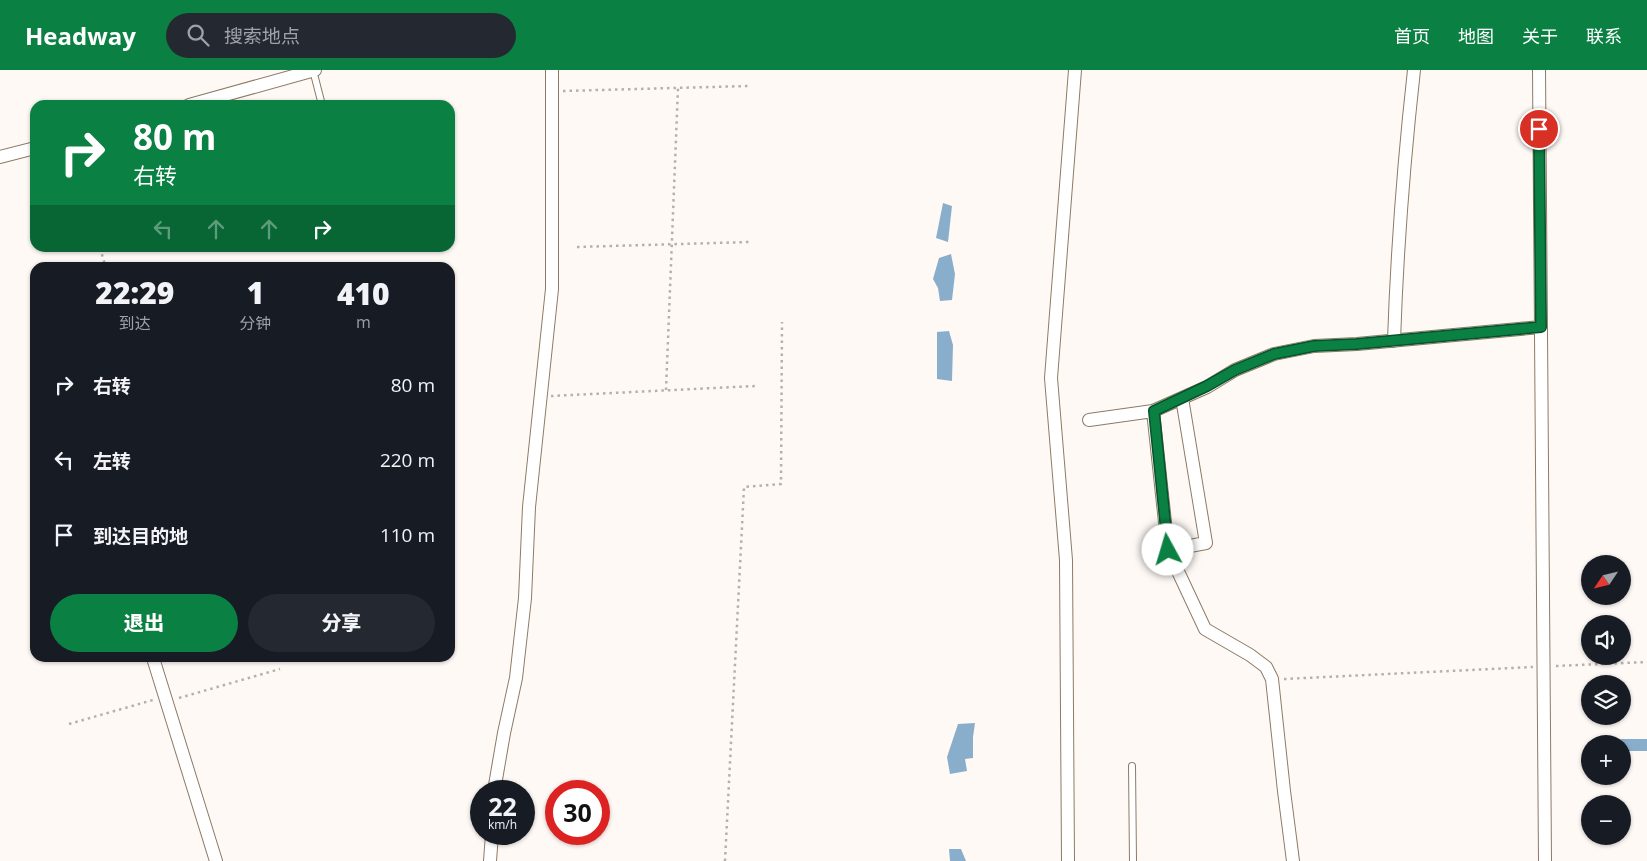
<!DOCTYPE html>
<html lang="zh">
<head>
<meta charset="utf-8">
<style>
  body { margin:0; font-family:"Open Sans","Noto Sans SC",sans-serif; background:#242831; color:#f1f3f6; height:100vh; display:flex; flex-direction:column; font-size:19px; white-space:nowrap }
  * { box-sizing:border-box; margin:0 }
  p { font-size:16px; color:#9ea1a6 }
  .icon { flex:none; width:28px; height:28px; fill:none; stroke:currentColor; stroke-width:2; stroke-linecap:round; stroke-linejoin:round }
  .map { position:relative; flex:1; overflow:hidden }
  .drawer { position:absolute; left:30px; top:192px; width:425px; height:400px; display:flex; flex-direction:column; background:#171b24; border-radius:15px; box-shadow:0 1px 4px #0004 }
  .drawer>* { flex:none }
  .guide { position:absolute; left:30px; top:30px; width:425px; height:152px; border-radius:15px; box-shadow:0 1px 4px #0004; background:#0b8043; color:#fff; overflow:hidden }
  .needle { width:32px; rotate:235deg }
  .fabs { position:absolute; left:1581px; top:485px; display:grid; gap:10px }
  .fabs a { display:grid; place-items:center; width:50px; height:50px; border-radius:50%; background:#171b24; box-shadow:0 1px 4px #0004; font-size:25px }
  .speed { position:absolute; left:470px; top:710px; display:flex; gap:10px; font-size:25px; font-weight:700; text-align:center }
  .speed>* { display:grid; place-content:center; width:65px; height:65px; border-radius:50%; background:#171b24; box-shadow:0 1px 4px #0004; line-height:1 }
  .speed small { font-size:12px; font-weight:400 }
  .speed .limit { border:8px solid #d22; background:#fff; color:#111 }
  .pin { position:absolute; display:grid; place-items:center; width:42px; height:42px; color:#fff; margin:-21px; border:2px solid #fff; border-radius:50%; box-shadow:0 1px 5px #0007 }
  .me { position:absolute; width:55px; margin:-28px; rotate:354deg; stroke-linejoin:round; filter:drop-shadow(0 0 4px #0008) }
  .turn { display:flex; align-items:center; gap:18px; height:105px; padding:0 20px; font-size:22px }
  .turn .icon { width:65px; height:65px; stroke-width:2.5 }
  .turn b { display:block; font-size:35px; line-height:42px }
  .lanes { display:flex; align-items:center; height:48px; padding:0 20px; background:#0003; justify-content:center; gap:25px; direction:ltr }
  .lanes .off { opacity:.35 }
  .eta { display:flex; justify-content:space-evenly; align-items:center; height:85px; text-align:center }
  .eta b { font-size:30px; font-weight:800; line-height:35px }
  .primary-button { display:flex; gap:10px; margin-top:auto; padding:10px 20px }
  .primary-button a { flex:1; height:58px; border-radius:30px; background:#0b8043; color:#fff; font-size:20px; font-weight:800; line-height:58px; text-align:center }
  .primary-button a+a { background:#242831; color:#f1f3f6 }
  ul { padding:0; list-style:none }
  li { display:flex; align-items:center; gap:15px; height:75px; padding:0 20px }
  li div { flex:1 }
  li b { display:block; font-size:19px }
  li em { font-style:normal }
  header { display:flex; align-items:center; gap:30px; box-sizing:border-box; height:70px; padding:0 25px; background:#0b8043; color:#fff }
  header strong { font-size:24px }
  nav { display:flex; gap:28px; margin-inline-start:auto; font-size:18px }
  .search { width:350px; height:45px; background:#242831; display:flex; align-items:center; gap:12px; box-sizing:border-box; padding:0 18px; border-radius:28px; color:#9ea1a6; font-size:19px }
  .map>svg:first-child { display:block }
</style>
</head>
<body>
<header>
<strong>Headway</strong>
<div class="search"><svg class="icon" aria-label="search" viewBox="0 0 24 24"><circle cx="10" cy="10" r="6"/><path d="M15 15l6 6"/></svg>搜索地点</div>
<nav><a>首页</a><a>地图</a><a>关于</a><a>联系</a></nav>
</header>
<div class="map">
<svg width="1647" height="791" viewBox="0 0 1647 791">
  <rect width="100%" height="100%" fill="#fef9f5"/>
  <path fill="#89aecc" d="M943 133 952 136 948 172 936 168Z
    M951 184 955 204 952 230 940 231 938 218 933 209 939 188Z
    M949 261 953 275 952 311 937 309V262Z
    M975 653 973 667V688L965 689 967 701 950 704 947 687 958 654Z
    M949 779H961L966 791H950Z"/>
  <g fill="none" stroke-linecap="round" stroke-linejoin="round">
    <path stroke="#89aecc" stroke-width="12" d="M1622 675H1647"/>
    <g stroke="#8e7a65" stroke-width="8">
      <path id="lane" d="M313 0 322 35
        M1132 696 1133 791"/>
    </g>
    <g stroke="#8e7a65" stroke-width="14">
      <path id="street" d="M1539 0 1545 791
        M189 35 315 0
        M0 87 35 78
        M1394 271C1397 180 1404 90 1414 0
        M1153 341 1168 480 1205 559 1250 585 1266 597 1272 609 1284 721 1293 791
        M1089 350 1153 341 1207 317 1235 300 1274 284 1314 276 1357 274 1541 257
        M1168 480 1206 473 1182 328
        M153 588 216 791
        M494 721 504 663 516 608 525 528 529 437 552 219V0
        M490 791 492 764
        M1068 791 1066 490 1051 308 1075 0"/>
    </g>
    <path stroke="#b6b0ab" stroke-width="2.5" stroke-dasharray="2.5 4" stroke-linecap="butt" d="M563 21 748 16
      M577 177 750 172
      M100 178 106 198
      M666 320 678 18
      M551 326 755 316
      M1556 596 1647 592
      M1284 609 1533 597
      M179 628 280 599
      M69 654 153 630
      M725 791 744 417 781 414 782 252"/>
    <use href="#lane" stroke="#fff" stroke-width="6"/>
    <use href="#street" stroke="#fff" stroke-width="12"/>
  </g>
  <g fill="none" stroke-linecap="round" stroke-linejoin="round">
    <g stroke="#07532c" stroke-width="12">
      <path id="route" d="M1168 480 1154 341 1207 316 1235 300 1274 284 1314 276 1357 274 1541 257 1539 59"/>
    </g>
    <use href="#route" stroke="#0b8043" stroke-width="9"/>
  </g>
</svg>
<div class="fabs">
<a><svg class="needle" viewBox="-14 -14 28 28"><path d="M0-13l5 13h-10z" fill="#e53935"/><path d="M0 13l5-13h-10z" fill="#9ea1a6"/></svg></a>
<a><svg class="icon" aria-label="sound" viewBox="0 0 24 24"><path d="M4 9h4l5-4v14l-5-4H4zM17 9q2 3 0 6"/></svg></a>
<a><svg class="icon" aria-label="layers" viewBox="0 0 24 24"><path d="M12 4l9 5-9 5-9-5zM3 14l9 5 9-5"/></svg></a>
<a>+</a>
<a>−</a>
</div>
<div class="speed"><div>22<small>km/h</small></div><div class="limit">30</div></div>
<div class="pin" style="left:1539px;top:59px;background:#d93025"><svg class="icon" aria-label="arrive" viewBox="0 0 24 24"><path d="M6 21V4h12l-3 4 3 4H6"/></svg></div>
<svg class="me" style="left:1168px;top:480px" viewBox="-20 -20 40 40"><circle r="19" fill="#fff"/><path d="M0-13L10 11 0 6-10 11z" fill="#0b8043"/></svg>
<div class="guide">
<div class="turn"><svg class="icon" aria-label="right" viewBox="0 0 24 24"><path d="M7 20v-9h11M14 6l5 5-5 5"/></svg><div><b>80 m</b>右转</div></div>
<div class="lanes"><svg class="icon off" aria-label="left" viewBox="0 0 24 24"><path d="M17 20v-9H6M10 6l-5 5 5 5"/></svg><svg class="icon off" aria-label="ahead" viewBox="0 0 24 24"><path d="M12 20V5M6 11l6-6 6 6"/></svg><svg class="icon off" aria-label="ahead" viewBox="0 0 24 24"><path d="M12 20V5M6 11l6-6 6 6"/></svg><svg class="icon" aria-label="right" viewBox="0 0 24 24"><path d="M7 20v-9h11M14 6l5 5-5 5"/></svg></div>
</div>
<section class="drawer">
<div class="eta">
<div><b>22:29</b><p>到达</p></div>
<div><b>1</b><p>分钟</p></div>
<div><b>410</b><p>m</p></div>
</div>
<ul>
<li><svg class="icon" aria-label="right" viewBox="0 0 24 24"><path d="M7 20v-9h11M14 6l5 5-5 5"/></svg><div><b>右转</b></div><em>80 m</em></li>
<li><svg class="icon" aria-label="left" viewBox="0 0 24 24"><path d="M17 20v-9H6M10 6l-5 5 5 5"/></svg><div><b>左转</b></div><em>220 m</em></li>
<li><svg class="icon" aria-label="arrive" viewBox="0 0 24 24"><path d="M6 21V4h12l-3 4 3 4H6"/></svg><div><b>到达目的地</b></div><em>110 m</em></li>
</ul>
<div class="primary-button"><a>退出</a><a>分享</a></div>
</section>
</div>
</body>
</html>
